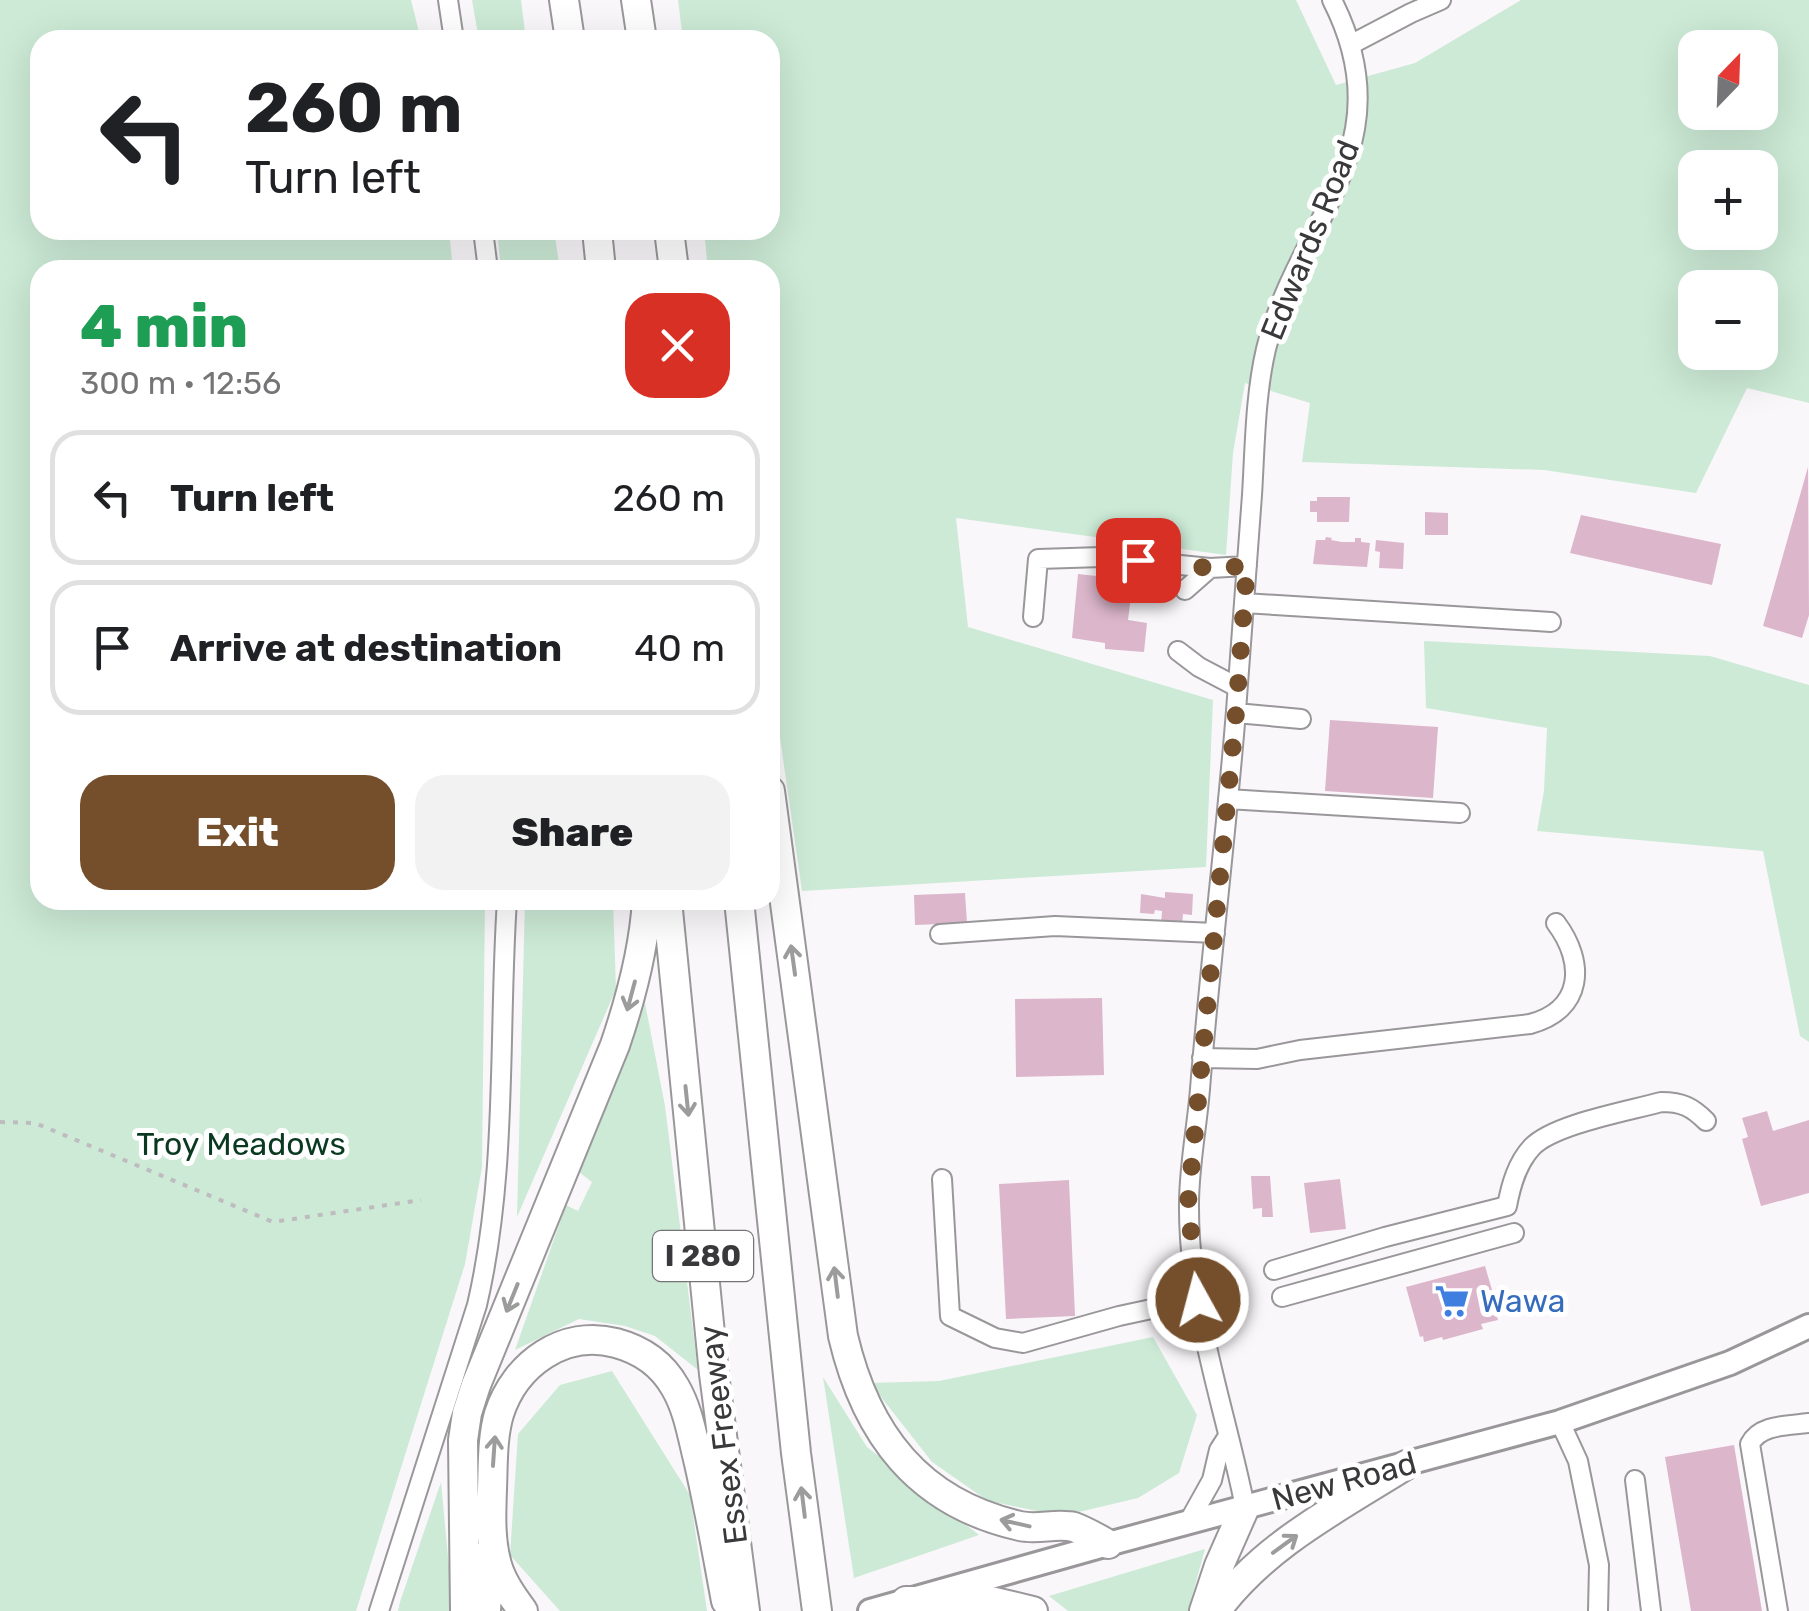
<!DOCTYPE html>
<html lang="en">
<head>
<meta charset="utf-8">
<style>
  body { margin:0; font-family:Rubik,sans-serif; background:#f2f2f2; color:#202124; height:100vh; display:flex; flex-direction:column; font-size:38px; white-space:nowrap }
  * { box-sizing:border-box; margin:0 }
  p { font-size:32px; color:#757577 }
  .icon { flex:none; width:55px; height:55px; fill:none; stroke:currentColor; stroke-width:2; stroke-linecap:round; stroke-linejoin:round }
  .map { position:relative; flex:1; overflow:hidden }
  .panel { position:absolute; left:30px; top:260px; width:750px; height:650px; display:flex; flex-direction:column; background:#fff; border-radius:30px; box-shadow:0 10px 40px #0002 }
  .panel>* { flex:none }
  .top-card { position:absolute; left:30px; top:30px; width:750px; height:210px; border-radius:30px; box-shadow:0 10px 40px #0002; background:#fff; color:#202124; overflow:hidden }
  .needle { width:65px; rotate:23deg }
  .fabs { position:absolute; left:1678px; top:30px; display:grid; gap:20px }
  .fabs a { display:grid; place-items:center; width:100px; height:100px; border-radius:20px; background:#fff; box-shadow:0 10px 40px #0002; font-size:50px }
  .pin { position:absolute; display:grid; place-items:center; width:85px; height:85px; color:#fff; margin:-42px; border-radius:20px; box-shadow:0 5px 15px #0006 }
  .me { position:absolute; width:110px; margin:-55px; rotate:353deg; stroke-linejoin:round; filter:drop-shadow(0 0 8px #0008) }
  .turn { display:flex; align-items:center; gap:35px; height:210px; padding:0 50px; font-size:45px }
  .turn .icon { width:130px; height:130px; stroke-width:2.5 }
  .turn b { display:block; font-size:70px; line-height:85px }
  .round { display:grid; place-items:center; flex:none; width:105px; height:105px; border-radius:30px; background:#f2f2f2 }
  .head { display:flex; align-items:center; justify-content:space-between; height:170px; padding:0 50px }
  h1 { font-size:60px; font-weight:800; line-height:75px; color:#1e9e55 }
  .cta { display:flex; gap:20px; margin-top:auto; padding:20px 50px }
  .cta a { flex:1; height:115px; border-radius:30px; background:#754f2b; color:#fff; font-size:40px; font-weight:800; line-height:115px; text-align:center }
  .cta a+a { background:#f2f2f2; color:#202124 }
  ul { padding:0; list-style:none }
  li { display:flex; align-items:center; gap:30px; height:135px; margin:0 20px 15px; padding:0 30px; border:5px solid #e0e0e0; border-radius:30px }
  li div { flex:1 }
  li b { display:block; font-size:38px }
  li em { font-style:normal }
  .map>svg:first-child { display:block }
</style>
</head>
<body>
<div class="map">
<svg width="1809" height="1611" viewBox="0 0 1809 1611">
  <rect width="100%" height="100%" fill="#faf7fb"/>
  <path fill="#ccead6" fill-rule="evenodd" d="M0 0H411L421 40H40V230H449L453 270H40V900H485L482 1167 465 1264 356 1611H0Z
    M472 0H521L526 40H479Z
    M678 0H1296L1336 85 1415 63 1521 0H1809V403L1747 388 1696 493 1544 470 1302 462 1310 403 1245 383 1233 453 1226 555 956 518 968 627 1213 700 1206 867 802 891 770 668V270H708L704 230H770V40H683ZM1695 48H1760V112H1695ZM1695 168H1760V232H1695ZM1695 288H1760V352H1695Z
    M497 230H554L560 270H501Z
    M1424 641 1710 656 1809 685V1042L1800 1036 1763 851 1537 831 1544 791 1547 728 1426 708Z
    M525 900H613L616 989 517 1217Z
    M644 998 665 1106 698 1370 655 1336 625 1326 579 1319 515 1350 566 1205 578 1211 592 1182 579 1172Z
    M1153 1337 1197 1415 1179 1473 1138 1498 1062 1516 988 1501 932 1462 870 1383 939 1381Z
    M612 1371 690 1495 707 1611H560L510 1555 518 1434 560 1385Z
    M823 1377 867 1447 979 1535 854 1578Z
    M441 1482 453 1611H398L400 1602Z
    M1205 1549 1188 1611H1068L1049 1596Z"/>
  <path fill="#dcb6cb" d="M1808 467 1809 615 1802 638 1763 626Z
    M1317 497H1350L1349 522H1317V512H1310V501H1317Z
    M1425 512 1448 513V535H1425Z
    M1581 515 1721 544 1712 585 1570 553Z
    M1326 537 1332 538 1331 540 1342 542H1355V538H1361V542L1370 543 1367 567 1313 564 1316 540H1325Z
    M1376 540 1404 543 1403 569 1379 568 1380 552 1375 551Z
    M1078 574 1133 580 1128 620 1147 623 1144 652 1105 649V643L1072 638Z
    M1330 720 1438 727 1433 798 1325 791Z
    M1165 892 1193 894 1192 915 1183 914 1182 926 1161 925 1162 911 1155 910 1154 914 1140 913 1141 894 1165 898Z
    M965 893 967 923 915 925 914 895Z
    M1102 998 1104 1075 1016 1077 1015 999Z
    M1767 1111 1773 1131 1809 1120V1193L1761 1206 1742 1139 1748 1137 1742 1118Z
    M1251 1176H1270L1273 1217H1262V1208L1253 1209Z
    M1340 1179 1346 1229 1310 1233 1304 1183Z
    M1069 1180 1075 1316 1006 1319 999 1184Z
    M1485 1266 1499 1314H1496L1498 1320 1481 1324 1483 1329 1443 1340 1442 1337 1424 1342 1423 1336 1420 1337 1406 1287Z
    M1734 1445 1762 1611H1691L1665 1457Z"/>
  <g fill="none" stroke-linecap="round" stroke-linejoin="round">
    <g stroke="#9a979a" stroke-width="22">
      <path id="minor" d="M448 0 454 40
        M1350 45 1411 13 1441 0
        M483 230 488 270
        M1185 590 1210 568 1247 566
        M1244 603 1551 622
        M1033 617 1038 559 1102 557 1210 568
        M1178 651 1199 667 1237 687
        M1236 713 1301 719
        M1228 799 1460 813
        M940 934 1055 926 1215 933
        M1202 1058 1257 1059 1300 1050 1530 1024C1583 1010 1586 963 1556 923
        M942 1179 950 1316 995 1338 1023 1343 1119 1316 1198 1299
        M1274 1270 1385 1237 1507 1206C1511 1185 1517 1163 1532 1147 1554 1124 1629 1111 1661 1102 1682 1102 1692 1107 1706 1121
        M1282 1297 1514 1233
        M1560 1422 1578 1461 1599 1565 1598 1611
        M1635 1480 1651 1611
        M1245 1507C1225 1407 1188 1308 1189 1204 1189 1166 1197 1127 1200 1089 1210 963 1226 837 1236 711 1241 639 1247 567 1252 495 1255 447 1255 396 1266 349 1298 219 1407 147 1332 0
        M1188 1523 1212 1480 1219 1450 1228 1436
        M379 1611 477 1305C508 1172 498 1035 507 900
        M1778 1611 1750 1444C1760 1424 1788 1426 1809 1423"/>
    </g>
    <g stroke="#9a979a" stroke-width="28">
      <path id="major" d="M870 1611 1108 1544 1560 1422 1730 1363 1809 1326"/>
    </g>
    <g stroke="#9a979a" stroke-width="32">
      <path id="highway" d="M564 0 570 40
        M636 0 642 40
        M597 230 601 270
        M669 230 674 270
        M770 791 843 1336C866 1434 918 1503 1020 1526 1037 1530 1057 1523 1074 1527 1085 1531 1097 1538 1108 1544
        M667 900 714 1374 745 1611
        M739 900 796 1453 817 1611
        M906 1601H991L1033 1611
        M465 1611 463 1440 467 1413 476 1385 615 1045C631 998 644 950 647 900
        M486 1611 489 1553
        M523 1611C512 1596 502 1582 497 1565 490 1540 491 1515 492 1489 493 1465 492 1438 499 1414 515 1364 564 1329 616 1343 642 1350 662 1364 675 1387 688 1409 692 1435 698 1459 709 1506 717 1553 726 1601
        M1204 1611 1219 1566 1245 1507
        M1216 1611C1263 1546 1339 1507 1406 1465"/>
    </g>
    <path stroke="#bebcbf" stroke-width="4" stroke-dasharray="5 8" stroke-linecap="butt" d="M0 1122 35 1123 273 1222 421 1200"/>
    <use href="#minor" stroke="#fff" stroke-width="18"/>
    <use href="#major" stroke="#fff" stroke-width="22"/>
    <use href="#highway" stroke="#fff" stroke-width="28"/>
  </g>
  <defs><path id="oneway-shaft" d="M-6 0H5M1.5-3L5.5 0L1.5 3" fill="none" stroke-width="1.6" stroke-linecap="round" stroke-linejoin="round" transform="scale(2.5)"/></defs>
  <g stroke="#9c9c9c">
    <use href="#oneway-shaft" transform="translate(793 960) rotate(-98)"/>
    <use href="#oneway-shaft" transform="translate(631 996) rotate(105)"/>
    <use href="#oneway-shaft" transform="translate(687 1101) rotate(84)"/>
    <use href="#oneway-shaft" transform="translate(836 1282) rotate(-97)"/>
    <use href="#oneway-shaft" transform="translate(512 1298) rotate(112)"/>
    <use href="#oneway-shaft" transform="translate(494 1451) rotate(-86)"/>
    <use href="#oneway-shaft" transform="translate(803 1502) rotate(-97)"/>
    <use href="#oneway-shaft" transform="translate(1015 1523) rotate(-167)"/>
    <use href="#oneway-shaft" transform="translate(1285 1544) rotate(-36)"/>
  </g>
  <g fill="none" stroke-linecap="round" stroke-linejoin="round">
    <path stroke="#754f2b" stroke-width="18" stroke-dasharray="0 32.4" d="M1138 560 1210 568 1247 566 1236 713 1188 1203 1198 1300"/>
  </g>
  <defs>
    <g id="supermarket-bare" transform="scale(2.7)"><path d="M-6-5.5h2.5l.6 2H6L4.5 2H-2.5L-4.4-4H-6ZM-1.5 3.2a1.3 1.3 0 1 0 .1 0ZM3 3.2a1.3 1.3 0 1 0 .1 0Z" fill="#3f7fe0" stroke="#fff" stroke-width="2.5" paint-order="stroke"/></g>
  </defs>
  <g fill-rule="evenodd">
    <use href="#supermarket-bare" x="1452" y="1301"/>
  </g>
  <g text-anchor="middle" stroke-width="10" stroke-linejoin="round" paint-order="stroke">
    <rect fill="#fff" stroke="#747475" stroke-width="2.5" x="653" y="1231" width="100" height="50" rx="8"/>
    <g font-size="30" font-weight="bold" fill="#39383a">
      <text x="703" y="1266">I 280</text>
    </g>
    <g font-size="32" fill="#39383a" stroke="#fff">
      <text transform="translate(1310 240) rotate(-68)" y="11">Edwards Road</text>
      <text transform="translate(723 1435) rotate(-97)" y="11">Essex Freeway</text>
      <text transform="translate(1344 1481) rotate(-15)" y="11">New Road</text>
    </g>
    <g font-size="32" fill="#0a3921" stroke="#fff">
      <text x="241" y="1155">Troy Meadows</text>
    </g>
    <g font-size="32" fill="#366cbe" stroke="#fff" text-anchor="start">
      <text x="1480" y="1312">Wawa</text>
    </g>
  </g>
</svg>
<div class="fabs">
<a><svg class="needle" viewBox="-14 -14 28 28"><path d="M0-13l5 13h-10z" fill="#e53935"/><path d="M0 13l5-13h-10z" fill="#757577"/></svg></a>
<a>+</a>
<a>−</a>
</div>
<div class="pin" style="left:1138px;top:560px;background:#d93025"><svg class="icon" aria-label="arrive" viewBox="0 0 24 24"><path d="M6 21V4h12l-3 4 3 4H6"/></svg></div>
<svg class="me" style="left:1198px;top:1300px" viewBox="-20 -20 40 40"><circle r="17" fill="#754f2b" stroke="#fff" stroke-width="3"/><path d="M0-11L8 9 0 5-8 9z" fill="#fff"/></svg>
<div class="top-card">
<div class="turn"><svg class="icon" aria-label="left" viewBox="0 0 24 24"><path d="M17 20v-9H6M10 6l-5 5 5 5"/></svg><div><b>260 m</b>Turn left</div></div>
</div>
<section class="panel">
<div class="head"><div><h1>4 min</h1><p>300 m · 12:56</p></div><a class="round" style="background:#d93025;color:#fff"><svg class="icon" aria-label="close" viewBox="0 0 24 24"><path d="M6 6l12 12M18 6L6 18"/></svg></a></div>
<ul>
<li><svg class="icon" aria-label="left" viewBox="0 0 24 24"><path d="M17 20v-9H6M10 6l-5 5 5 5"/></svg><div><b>Turn left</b></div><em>260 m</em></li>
<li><svg class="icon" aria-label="arrive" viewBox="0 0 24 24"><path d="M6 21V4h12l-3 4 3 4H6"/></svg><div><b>Arrive at destination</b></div><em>40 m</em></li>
</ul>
<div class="cta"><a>Exit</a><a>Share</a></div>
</section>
</div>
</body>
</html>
